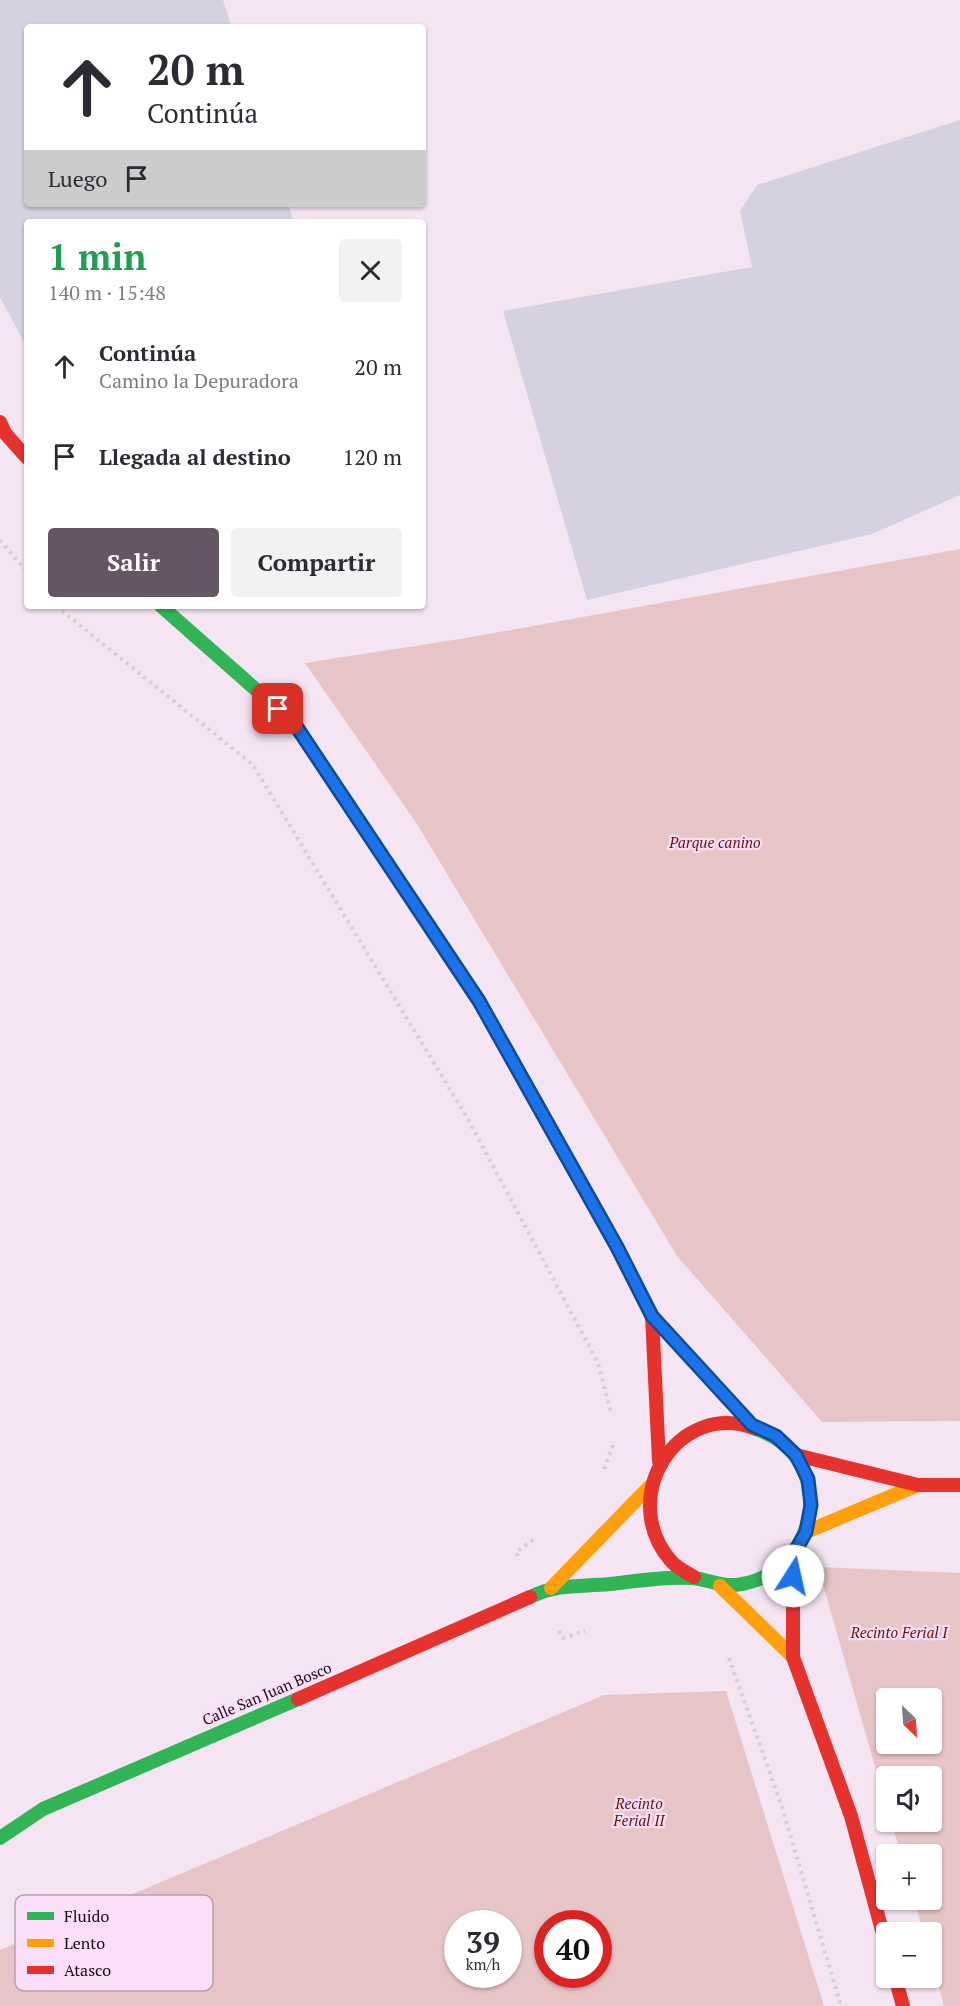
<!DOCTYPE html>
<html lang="es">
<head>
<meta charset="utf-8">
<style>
  body { margin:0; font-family:"PT Serif",serif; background:#f2f2f3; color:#2b2b33; height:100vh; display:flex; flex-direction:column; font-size:22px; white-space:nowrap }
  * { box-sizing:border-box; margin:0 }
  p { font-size:20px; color:#7c7c81 }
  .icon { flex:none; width:33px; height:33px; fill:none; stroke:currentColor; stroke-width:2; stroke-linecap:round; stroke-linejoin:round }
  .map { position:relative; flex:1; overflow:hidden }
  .side { position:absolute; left:24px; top:219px; width:402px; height:390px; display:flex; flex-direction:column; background:#fff; border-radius:6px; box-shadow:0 2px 4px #0004 }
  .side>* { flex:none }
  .guide { position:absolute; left:24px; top:24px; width:402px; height:183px; border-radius:6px; box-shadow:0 2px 4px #0004; background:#fff; color:#2b2b33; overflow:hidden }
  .needle { width:39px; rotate:155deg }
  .fabs { position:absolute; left:876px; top:1688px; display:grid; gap:12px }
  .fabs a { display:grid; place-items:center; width:66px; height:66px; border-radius:6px; background:#fff; box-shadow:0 2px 4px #0004; font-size:30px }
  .speed { position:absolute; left:444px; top:1910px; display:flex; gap:12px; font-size:30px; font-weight:700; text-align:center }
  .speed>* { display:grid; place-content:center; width:78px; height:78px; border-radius:50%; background:#fff; box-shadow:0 2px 4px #0004; line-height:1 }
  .speed small { font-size:15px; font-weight:400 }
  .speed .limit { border:9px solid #d22; background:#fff; color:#111 }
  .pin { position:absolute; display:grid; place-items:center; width:51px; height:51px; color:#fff; margin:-26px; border-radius:12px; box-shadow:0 3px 9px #0006 }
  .me { position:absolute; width:66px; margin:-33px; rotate:10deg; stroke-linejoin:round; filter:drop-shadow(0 0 4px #0008) }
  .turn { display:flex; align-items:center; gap:21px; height:126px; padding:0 24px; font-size:27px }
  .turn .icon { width:78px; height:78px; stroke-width:2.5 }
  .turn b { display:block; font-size:42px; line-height:51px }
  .then { display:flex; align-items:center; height:57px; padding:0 24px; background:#0003; gap:12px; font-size:22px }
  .round { display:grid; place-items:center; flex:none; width:63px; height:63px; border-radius:6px; background:#f2f2f3 }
  .overview { display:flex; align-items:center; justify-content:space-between; height:102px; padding:0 24px }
  h1 { font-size:36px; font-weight:700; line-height:45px; color:#1e9e55 }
  .button { display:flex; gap:12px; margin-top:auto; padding:12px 24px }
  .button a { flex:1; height:69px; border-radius:6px; background:#655664; color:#fff; font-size:24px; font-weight:700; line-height:69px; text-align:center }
  .button a+a { background:#f2f2f3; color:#2b2b33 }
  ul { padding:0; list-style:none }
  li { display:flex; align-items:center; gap:18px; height:90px; padding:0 24px }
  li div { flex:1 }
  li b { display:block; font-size:22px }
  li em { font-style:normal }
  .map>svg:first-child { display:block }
</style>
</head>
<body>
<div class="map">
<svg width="960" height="2006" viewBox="0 0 960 2006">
  <rect width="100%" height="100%" fill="#f5e4f2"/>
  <path fill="#e7c5c6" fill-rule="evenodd" d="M960 549V1421L822 1422 677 1256 417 824 305 663 466 638Z
    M818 1567 960 1573V2006H944L932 1961V1932H923L914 1899H932V1854H901L891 1821H932V1776H886V1805ZM886 1698H932V1743H886Z
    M726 1691 824 2006H0V1950L604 1695ZM458 1923H508V1974H458ZM548 1923H598V1974H548Z"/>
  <path fill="#d5d1e1" d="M0 0H223L232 27H27V204H288L294 222H27V348L0 297Z
    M960 120V495L872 534 587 600 503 311 752 267 740 211 757 185Z"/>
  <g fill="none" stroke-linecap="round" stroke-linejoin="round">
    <path stroke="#d4d0d3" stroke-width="4" stroke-dasharray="3 4.5" stroke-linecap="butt" d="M0 540 27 572
      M56 606 253 765 468 1119 598 1363 611 1412
      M604 1469 614 1443
      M518 1556 516 1552 536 1538
      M559 1631 563 1638 585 1631
      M729 1658 781 1804 841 2006"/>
    <path stroke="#30b455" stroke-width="14" d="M161 606 294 723 479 1001 502 1042
      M660 1325 752 1425
      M530 1597C560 1583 580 1587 610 1584 637 1581 666 1576 693 1578 711 1580 722 1588 742 1584 790 1576 822 1524 806 1477 797 1452 781 1438 756 1429
      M0 1838 43 1809 298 1699"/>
    <path stroke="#ff9f0a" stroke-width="14" d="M502 1042 617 1247 652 1316 660 1325
      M806 1532 918 1485
      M720 1586 793 1657
      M551 1588 649 1487"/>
    <path stroke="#e5322d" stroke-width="14" d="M0 422 5 433 27 458
      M652 1316 659 1461
      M796 1455 918 1485H960
      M793 1555V1657L851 1816 886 1945
      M694 1577C686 1572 677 1568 671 1561 616 1498 678 1398 756 1429
      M298 1699 530 1597
      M895 1977 903 2006"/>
  </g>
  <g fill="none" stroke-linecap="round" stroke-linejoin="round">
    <g stroke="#114b97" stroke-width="15">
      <path id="route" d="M278 709 294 723 479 1001 617 1247 652 1316 752 1425 776 1436 796 1455 808 1479 811 1505 806 1532 793 1555V1576"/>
    </g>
    <use href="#route" stroke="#1a73e8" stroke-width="10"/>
  </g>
  <g text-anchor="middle" stroke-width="4.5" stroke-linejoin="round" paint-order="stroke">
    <g font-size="15" font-style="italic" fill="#681309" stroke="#fbdef7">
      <text x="715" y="848">Parque canino</text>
      <text x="899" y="1638">Recinto Ferial I</text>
      <text x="639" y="1809">Recinto<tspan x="639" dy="17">Ferial II</tspan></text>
    </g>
    <g font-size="15" fill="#180917" stroke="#fbdef7">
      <text transform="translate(267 1694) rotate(-23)" y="5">Calle San Juan Bosco</text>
    </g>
  </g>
  <rect x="15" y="1895" width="198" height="96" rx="9" fill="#fbdef7" stroke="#b79eb4" stroke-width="1.5"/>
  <rect x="27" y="1912" width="27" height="8" fill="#30b455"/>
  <rect x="27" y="1939" width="27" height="8" fill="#ff9f0a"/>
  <rect x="27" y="1966" width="27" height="8" fill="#e5322d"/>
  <g font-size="16" fill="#180917">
    <text x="64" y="1922">Fluido</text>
    <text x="64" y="1949">Lento</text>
    <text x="64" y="1976">Atasco</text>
  </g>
</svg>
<div class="fabs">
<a><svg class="needle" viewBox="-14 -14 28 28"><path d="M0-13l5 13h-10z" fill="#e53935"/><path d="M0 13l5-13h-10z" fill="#7c7c81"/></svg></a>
<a><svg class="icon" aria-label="sound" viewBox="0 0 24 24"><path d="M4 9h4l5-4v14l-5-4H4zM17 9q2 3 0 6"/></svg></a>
<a>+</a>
<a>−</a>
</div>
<div class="speed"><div>39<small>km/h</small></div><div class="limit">40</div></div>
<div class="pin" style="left:278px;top:709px;background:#d93025"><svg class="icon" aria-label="arrive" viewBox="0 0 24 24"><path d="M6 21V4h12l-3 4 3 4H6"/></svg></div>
<svg class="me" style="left:793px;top:1576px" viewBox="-20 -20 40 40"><circle r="19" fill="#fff"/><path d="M0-13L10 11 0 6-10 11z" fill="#1a73e8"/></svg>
<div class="guide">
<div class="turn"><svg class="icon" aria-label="ahead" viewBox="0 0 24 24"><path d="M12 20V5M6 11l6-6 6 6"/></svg><div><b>20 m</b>Continúa</div></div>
<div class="then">Luego<svg class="icon" aria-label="arrive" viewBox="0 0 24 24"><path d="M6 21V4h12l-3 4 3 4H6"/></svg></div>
</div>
<section class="side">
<div class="overview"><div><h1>1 min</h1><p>140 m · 15:48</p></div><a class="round"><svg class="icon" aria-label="close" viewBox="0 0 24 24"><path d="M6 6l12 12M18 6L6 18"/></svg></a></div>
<ul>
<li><svg class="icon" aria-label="ahead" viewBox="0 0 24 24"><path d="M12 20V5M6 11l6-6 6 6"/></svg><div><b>Continúa</b><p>Camino la Depuradora</p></div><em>20 m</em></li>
<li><svg class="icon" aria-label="arrive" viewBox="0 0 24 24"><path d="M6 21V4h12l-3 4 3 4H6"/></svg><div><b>Llegada al destino</b></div><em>120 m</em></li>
</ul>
<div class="button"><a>Salir</a><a>Compartir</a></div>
</section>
</div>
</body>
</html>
